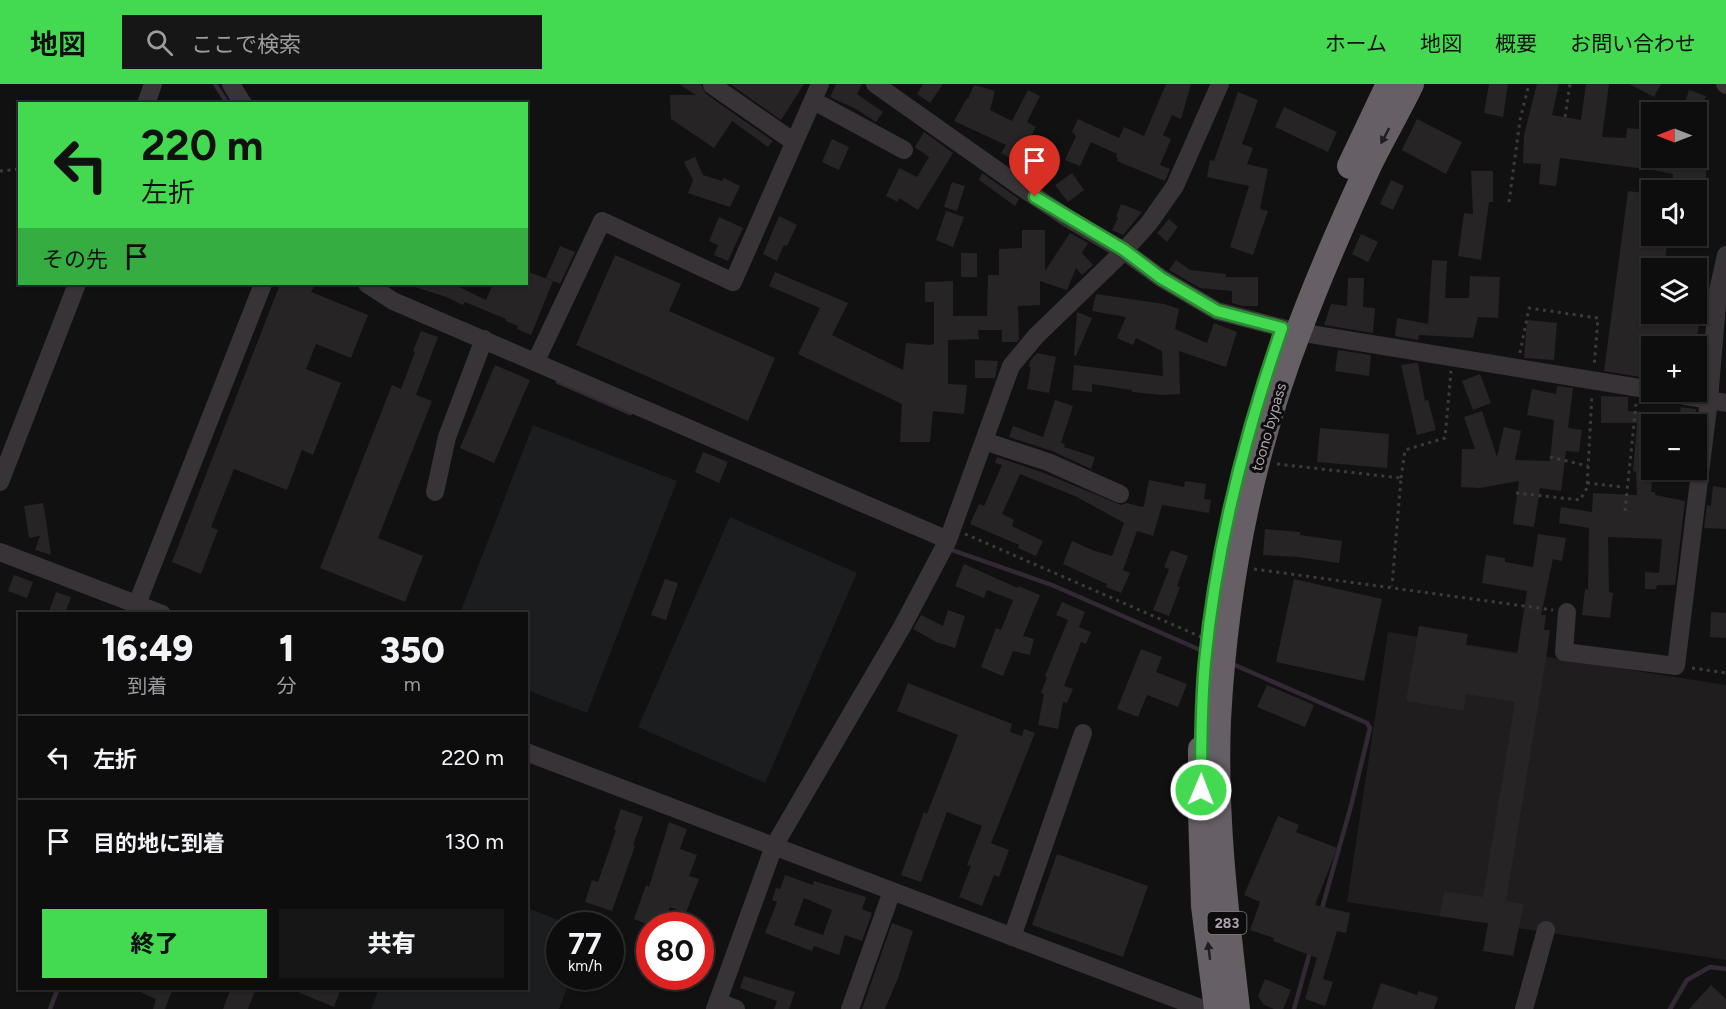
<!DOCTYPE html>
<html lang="ja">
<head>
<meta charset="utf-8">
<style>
  body { margin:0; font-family:Figtree,"Noto Sans JP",sans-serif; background:#171617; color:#f1f3f6; height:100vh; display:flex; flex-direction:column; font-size:22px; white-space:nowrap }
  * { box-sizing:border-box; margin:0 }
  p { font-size:20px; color:#9b9c9e }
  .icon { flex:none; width:33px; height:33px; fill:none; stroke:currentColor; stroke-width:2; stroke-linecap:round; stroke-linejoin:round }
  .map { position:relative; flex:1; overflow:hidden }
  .drawer { position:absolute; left:18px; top:528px; width:510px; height:378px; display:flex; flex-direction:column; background:#0e0d0e; border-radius:0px; box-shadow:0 2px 4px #0004,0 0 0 2px #2e2d2e }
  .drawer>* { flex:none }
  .hud { position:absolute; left:18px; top:18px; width:510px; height:183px; border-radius:0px; box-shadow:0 2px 4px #0004,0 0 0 2px #2e2d2e; background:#43d951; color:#111; overflow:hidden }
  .needle { width:39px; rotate:270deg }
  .buttons { position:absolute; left:1641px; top:18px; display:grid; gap:12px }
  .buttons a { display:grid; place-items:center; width:66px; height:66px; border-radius:0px; background:#0e0d0e; box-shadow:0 2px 4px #0004,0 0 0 2px #2e2d2e; font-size:30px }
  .speed { position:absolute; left:546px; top:828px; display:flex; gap:12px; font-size:30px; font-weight:700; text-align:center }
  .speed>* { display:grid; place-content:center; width:78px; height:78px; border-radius:50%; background:#0e0d0e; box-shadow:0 2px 4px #0004,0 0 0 2px #2e2d2e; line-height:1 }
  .speed small { font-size:15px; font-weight:400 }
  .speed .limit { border:9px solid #d22; background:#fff; color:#111 }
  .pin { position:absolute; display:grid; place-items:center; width:51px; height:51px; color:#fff; margin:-62px -26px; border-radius:50% 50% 50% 0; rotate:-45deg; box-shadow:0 0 6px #0007 }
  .pin .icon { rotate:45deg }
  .me { position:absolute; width:66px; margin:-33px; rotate:1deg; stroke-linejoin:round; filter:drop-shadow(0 0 4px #0008) }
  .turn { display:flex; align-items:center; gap:21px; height:126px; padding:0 24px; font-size:27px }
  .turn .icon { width:78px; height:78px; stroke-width:2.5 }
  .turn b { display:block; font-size:42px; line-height:51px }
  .then { display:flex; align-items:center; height:57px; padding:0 24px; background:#0003; gap:12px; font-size:22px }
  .eta { display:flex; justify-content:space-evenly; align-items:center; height:102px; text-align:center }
  .eta b { font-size:36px; font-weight:800; line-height:42px }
  .primary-button { display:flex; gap:12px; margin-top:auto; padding:12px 24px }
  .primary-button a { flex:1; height:69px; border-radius:0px; background:#43d951; color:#111; font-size:24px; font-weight:800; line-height:69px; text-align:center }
  .primary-button a+a { background:#171617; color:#f1f3f6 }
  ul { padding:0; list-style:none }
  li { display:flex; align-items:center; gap:18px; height:84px; padding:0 24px; border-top:2px solid #2e2d2e }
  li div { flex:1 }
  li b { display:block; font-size:22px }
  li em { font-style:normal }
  header { display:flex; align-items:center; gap:36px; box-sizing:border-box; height:84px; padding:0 30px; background:#43d951; color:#111 }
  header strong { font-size:28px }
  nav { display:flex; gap:33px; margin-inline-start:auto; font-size:21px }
  .search { width:420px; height:54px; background:#171617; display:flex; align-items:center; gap:15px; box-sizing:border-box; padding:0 21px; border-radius:0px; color:#9b9c9e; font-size:22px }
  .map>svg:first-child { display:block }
</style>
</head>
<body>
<header>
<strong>地図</strong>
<div class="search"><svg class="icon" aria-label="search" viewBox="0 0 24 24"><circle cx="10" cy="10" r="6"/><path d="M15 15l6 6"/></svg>ここで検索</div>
<nav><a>ホーム</a><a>地図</a><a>概要</a><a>お問い合わせ</a></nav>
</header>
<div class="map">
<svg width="1726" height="925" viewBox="0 0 1726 925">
  <rect width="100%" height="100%" fill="#121112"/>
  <path fill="#1f1d1e" d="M1388 548 1726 601V876L1347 818Z"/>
  <path fill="#1b1d1f" d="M533 341 677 397 587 629 527 606 526 530 460 529Z
    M730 433 857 489 765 699 638 643Z
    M527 824 572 841 560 842V892L571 893 559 925H371L379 905 526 904Z"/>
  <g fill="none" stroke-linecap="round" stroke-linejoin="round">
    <path stroke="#332934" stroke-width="4.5" d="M215 0 228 20
      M558 298 630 329
      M949 465 1052 501 1214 572
      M1230 579 1367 639 1370 644 1351 722 1321 828
      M50 925 58 904
      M1294 925 1310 868
      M1670 925 1687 896 1710 883 1726 885"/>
  </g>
  <path fill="#262425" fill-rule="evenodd" d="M679 0H701L706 10 773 57 768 63 732 37 714 64 671 35 670 11H696Z
    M730 0H804L781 36Z
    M836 0H862L857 10 883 28 876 38 856 25 830 13Z
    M923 0H943L930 19 917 10Z
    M1166 0H1191L1181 35 1172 31 1163 51 1171 55 1160 81 1170 85 1165 97 1117 77 1118 75 1116 72 1117 70 1091 58 1080 82 1065 76 1076 52 1072 48 1078 35 1119 54 1124 43 1144 52Z
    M1489 0H1508L1503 33 1484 29Z
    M1537 0H1559L1552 31 1581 36 1586 0H1609L1602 53 1626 54 1627 44 1650 46 1648 74 1707 77 1705 103 1672 100 1673 90 1653 86 1560 74 1556 102 1539 100 1541 80 1523 79 1524 51Z
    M1629 0H1661L1654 13Z
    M974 1 995 7 990 26 1012 37 1028 6 1040 12 1027 38 1036 43 1018 78 1001 69 1006 61 954 37 967 14 968 15Z
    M1689 6 1706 12 1701 28H1682Z
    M1238 8 1258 16 1242 60 1253 64 1247 80 1268 85 1260 125 1268 127 1253 171 1230 163 1249 102 1207 93 1210 76 1214 77Z
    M1284 23 1337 48 1328 68 1275 43Z
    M1417 35 1462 58 1446 90 1402 66Z
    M924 48 953 69 918 126 899 114 898 118 886 112 899 84 917 93 929 73 915 63Z
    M832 55 849 63 839 86 822 78Z
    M695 73 703 91 722 97 724 94 740 102 730 123 688 109 693 96 684 78Z
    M1471 87H1493V118H1489L1481 176 1458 172 1464 129 1473 130Z
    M982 89 1019 115 1015 122 979 96Z
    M1072 89 1084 106 1068 118 1055 101Z
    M1391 96 1404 102 1393 126 1380 120Z
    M952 98 965 102 957 127 944 123Z
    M1628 107 1652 110V152H1668L1664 184H1652V230H1700L1696 262H1652V295L1604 287Z
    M1121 120 1142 128 1123 151 1112 146 1118 134 1116 133Z
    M946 127 964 133 953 163 936 156Z
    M779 132 797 141 787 162 784 161 777 177 763 170Z
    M719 133 743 144 728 177 714 171 718 161 709 157Z
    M1169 135 1178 143 1167 158 1157 149Z
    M1022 146H1045V187L1070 149 1088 159 1082 169 1093 181 1082 191 1076 184 1067 206 1040 197V221L1018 222 1019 255 1017 258H1002V246H978L979 255 948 256V300L967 301 964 330 933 327 930 358H900L902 320 798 270 820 224 769 202 775 188 848 219 832 251 903 286 906 259 931 261 934 260V218H925V198L953 197V232H987L988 191H999V165L1022 164Z
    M1361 150 1378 158 1368 178 1352 170Z
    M560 162 575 168 560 200 546 194Z
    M961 169H977V193H961Z
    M615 171 681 200 669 227 775 274 748 337 576 261Z
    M1176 176 1190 186 1226 190V193H1258V222H1242L1232 219V207L1200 204 1169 186Z
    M1432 176 1447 177 1445 214H1469L1470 192 1500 193 1498 234 1478 233 1473 254 1419 251 1418 256 1395 252 1397 234 1428 240Z
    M526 187 553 197 531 251 517 245 518 242 506 237V235L465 218 463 221 446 213 412 202 413 200H453L486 216 493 200H526Z
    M1348 194H1364L1363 223 1375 224 1373 249 1324 241 1331 220 1347 222Z
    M280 200H316L311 208 368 231 351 274 316 260 306 285 341 299 313 371 302 366 287 406 234 385 211 443 218 446 201 490 172 478Z
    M1096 210 1164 220 1179 225 1175 245 1207 259 1214 239 1237 248 1226 283 1179 267 1180 310 1162 311 1132 308V306L1092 300V308L1072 306 1074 281 1163 292 1162 267 1136 254 1133 261 1117 254 1126 233 1092 227Z
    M1077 228 1092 234 1076 272H1074Z
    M1527 236 1557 239 1554 276 1524 274Z
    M421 247 438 253 416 311 432 317 378 454 423 472 405 518 320 484 392 301 401 305 415 268 413 267Z
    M1338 266 1371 271 1369 292 1335 287Z
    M1037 269 1056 273 1049 309 1027 305 1031 283H1029L1030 277Z
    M975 276 998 277 995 294H975Z
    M1415 279H1418L1425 317 1428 316 1436 346 1417 351 1401 281Z
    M495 281 530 296 494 379 460 364Z
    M1480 290 1491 319 1473 326 1462 297Z
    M1557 302 1573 304 1568 344 1582 346 1579 368 1566 367 1561 407 1540 404 1534 443 1513 440 1519 397 1480 404 1461 403 1462 365H1475L1464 333 1482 327 1497 373 1504 343 1521 347 1515 376 1550 377 1554 336 1527 331 1532 305 1556 310Z
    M1601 312 1628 313V327L1658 329 1657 340H1652V386H1653L1651 408H1655V411L1685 417 1675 501H1657L1656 505H1645V488L1659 489 1662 455 1608 453 1609 508 1613 509 1610 534 1582 531 1585 505 1588 506 1589 444 1559 439 1561 423 1592 428 1593 409 1637 411 1636 388 1633 387 1637 339H1601Z
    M1055 316 1073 322 1061 359 1065 360 1064 363 1095 373 1091 385 1052 367 1009 353 1013 342 1043 353Z
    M1681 323 1696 325 1695 340H1678Z
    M1320 344 1389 350 1387 384 1317 378Z
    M703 368 728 378 719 399 695 388Z
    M997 373 1044 389 1121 421 1127 419 1142 423 1144 422 1149 396 1184 403 1185 397 1206 400 1204 415 1211 416 1209 429 1162 421 1153 452 1137 447 1123 486 1130 489 1121 509 1106 503 1107 500 1063 480 1072 457 1092 466 1112 472 1124 439 1077 413 1020 390 1002 430 1014 436 1012 442 1043 457 1036 472 1018 464 1019 461 970 440 979 420 984 422 1002 381 995 379Z
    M1713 402 1726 404V445L1704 444 1707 421 1711 422Z
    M43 419 46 436 51 471 35 466 40 452 29 454 24 422Z
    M1265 445 1300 448V451L1342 457 1339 479 1298 473 1263 471Z
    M1538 450 1566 454 1562 477 1553 475 1541 531H1546L1544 546H1550L1546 575 1506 817 1524 820 1513 872 1483 867 1488 839 1440 832 1444 807 1483 813 1515 618 1466 610 1464 627 1406 617 1419 542 1468 550 1466 561 1517 570 1527 507 1482 499 1486 471 1505 474V478L1533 483Z
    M1171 466 1188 472 1177 502 1180 503 1169 532 1153 526 1169 485 1164 483Z
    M964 480 1018 504V502L1040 511 1023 552 1034 555 1030 571 1013 567 1003 592 981 583 996 544 1001 546 1013 516 987 506 984 514 955 502Z
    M14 491 33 498 27 514 8 507Z
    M665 495 678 499 666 536 651 531Z
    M1294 495 1382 515 1364 597 1276 578Z
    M56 508 71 513 65 530H48Z
    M1062 518 1085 528 1079 543 1091 548 1086 560 1081 558 1064 602 1073 605 1067 619 1063 618 1058 645 1038 641 1044 610 1041 609 1047 593 1045 592 1068 536 1056 531Z
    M948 526 965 532 955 564 936 558 913 545 921 531 943 542Z
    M1711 528 1726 529V554L1710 553Z
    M1141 565 1162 573 1156 588 1187 600 1178 623 1147 611 1138 633 1117 625Z
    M908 599 1012 640 1010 648 1022 652 1024 645 1035 649 991 759 1009 766 999 793 994 791 982 822 959 813 971 782 967 781 982 742 947 728 921 798 901 791 924 728 927 730 958 651 897 627Z
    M1267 601 1314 621 1305 643 1257 623Z
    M621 725 643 733 633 761 635 762 612 827 585 818 592 796 598 798 616 746 614 745Z
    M1278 732 1299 741 1296 748 1337 764 1315 821 1350 829 1346 849 1337 847 1323 895 1333 898 1325 922 1305 915 1317 874 1273 857 1274 854 1250 846 1260 818 1244 811Z
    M669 738 687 745 680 765 697 771 689 792 699 795 686 829 670 823 664 842H652L634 835 646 801 649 803Z
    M1057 770 1148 802 1123 873 1032 841Z
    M785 791 813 801 814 797 866 813 862 825 872 829 862 857 845 851 839 871 814 862 812 867 765 849 777 818 772 816 776 804 780 805ZM804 814 832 826 823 851 794 841Z
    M892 839 913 847 898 894 885 925H862Z
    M744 892 795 908 789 925H774L777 917 740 904Z
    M1265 895 1291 906 1283 925H1274L1264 921 1258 912Z
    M1381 899 1417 911 1418 907 1438 913 1434 925H1372Z
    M1711 901 1726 915V925H1689Z
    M131 904H173L165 925H153L156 915Z
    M231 904H256L248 925H223Z
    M288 904H341L334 923Z"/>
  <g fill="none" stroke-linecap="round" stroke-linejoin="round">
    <path stroke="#3e393d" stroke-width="3" stroke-dasharray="3 4.5" stroke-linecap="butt" d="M1565 33 1570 0
      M0 87 20 85
      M1509 118 1520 36 1529 0
      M1520 269 1529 224 1598 234 1594 283
      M1550 373 1588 382
      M1277 380 1401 394 1392 502
      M1401 394 1405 366 1445 354 1451 287
      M1587 399 1623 403
      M1516 409 1580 416 1587 404 1592 310
      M1625 427 1636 320
      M965 450 1206 555
      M1254 485 1553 526
      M1692 584 1726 589"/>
    <path stroke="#373336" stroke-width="18" d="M231 0 243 20
      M875 0 1018 101 1069 135 1124 167 1161 194 1217 227 1298 248 1652 306
      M1725 0 1726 1
      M712 1 794 58
      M814 17 904 66
      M146 20 153 0
      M367 200 393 217 948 456
      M536 277 602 137 733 198 820 0
      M1662 308 1726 319
      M984 357 1048 378 1120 410
      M0 398 77 200
      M435 408 447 353 484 255
      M0 468 162 530
      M137 520 263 200
      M1567 528 1564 568 1676 582 1709 316 1718 207 1726 171
      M526 668 1203 925
      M1012 853 1083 649
      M718 918 736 925
      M715 925 774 762 902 543 948 456 1011 282 1036 252 1124 167 1149 139 1175 102 1220 0
      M850 925 892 807
      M1524 925 1546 846"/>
    <path stroke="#675f66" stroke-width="26" d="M1350 82 1389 0
      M1201 665V727L1204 822 1217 925
      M1237 925C1226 830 1214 733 1218 636 1225 503 1251 370 1299 246 1320 190 1344 135 1369 81 1382 54 1398 27 1411 0"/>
  </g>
  <defs><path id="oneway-solid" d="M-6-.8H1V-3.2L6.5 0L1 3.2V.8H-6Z" transform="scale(1.5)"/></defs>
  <g fill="#1f1d1f">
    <use href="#oneway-solid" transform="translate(1385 52) rotate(118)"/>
    <use href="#oneway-solid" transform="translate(1209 867) rotate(-97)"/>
  </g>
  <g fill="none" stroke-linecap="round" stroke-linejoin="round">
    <g stroke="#2c8d35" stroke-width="15">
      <path id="route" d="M1035 113 1124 166 1161 194 1217 227 1282 244C1244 353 1216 463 1205 578 1201 621 1201 664 1201 706"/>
    </g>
    <use href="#route" stroke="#43d951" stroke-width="10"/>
  </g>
  <g text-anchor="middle" stroke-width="6" stroke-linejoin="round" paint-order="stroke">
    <rect fill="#0d0c0d" stroke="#80767f" stroke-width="1.5" x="1207.5" y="828" width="39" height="22" rx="4.5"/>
    <g font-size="14" font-weight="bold" fill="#b1a4b0">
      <text x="1227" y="844">283</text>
    </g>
    <g font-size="15" fill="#b1a4b0" stroke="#0d0c0d">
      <text transform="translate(1269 343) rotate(-74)" y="5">toono bypass</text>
    </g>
  </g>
</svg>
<div class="buttons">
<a><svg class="needle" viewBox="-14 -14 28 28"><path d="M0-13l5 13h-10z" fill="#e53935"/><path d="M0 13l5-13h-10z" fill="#9b9c9e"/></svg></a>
<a><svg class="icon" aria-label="sound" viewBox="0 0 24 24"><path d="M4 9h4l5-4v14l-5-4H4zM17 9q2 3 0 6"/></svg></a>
<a><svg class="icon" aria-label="layers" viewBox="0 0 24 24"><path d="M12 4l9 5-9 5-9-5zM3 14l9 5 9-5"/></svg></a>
<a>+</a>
<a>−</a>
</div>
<div class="speed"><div>77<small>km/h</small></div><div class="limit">80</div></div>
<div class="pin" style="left:1035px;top:113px;background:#d93025"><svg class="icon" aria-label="arrive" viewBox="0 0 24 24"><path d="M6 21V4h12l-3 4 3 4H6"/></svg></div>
<svg class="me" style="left:1201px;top:706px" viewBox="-20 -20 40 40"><circle r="17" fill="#43d951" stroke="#fff" stroke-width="3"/><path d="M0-11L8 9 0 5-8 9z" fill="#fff"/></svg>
<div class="hud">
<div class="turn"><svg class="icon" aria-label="left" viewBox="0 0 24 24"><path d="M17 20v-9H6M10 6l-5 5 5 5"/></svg><div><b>220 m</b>左折</div></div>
<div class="then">その先<svg class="icon" aria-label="arrive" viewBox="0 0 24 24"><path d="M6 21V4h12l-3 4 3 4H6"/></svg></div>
</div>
<section class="drawer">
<div class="eta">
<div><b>16:49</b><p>到着</p></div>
<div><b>1</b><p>分</p></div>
<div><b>350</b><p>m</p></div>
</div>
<ul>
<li><svg class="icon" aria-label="left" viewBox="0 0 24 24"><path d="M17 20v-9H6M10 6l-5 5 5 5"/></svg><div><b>左折</b></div><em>220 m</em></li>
<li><svg class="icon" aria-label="arrive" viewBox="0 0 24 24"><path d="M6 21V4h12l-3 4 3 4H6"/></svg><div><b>目的地に到着</b></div><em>130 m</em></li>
</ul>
<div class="primary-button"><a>終了</a><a>共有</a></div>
</section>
</div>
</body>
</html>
